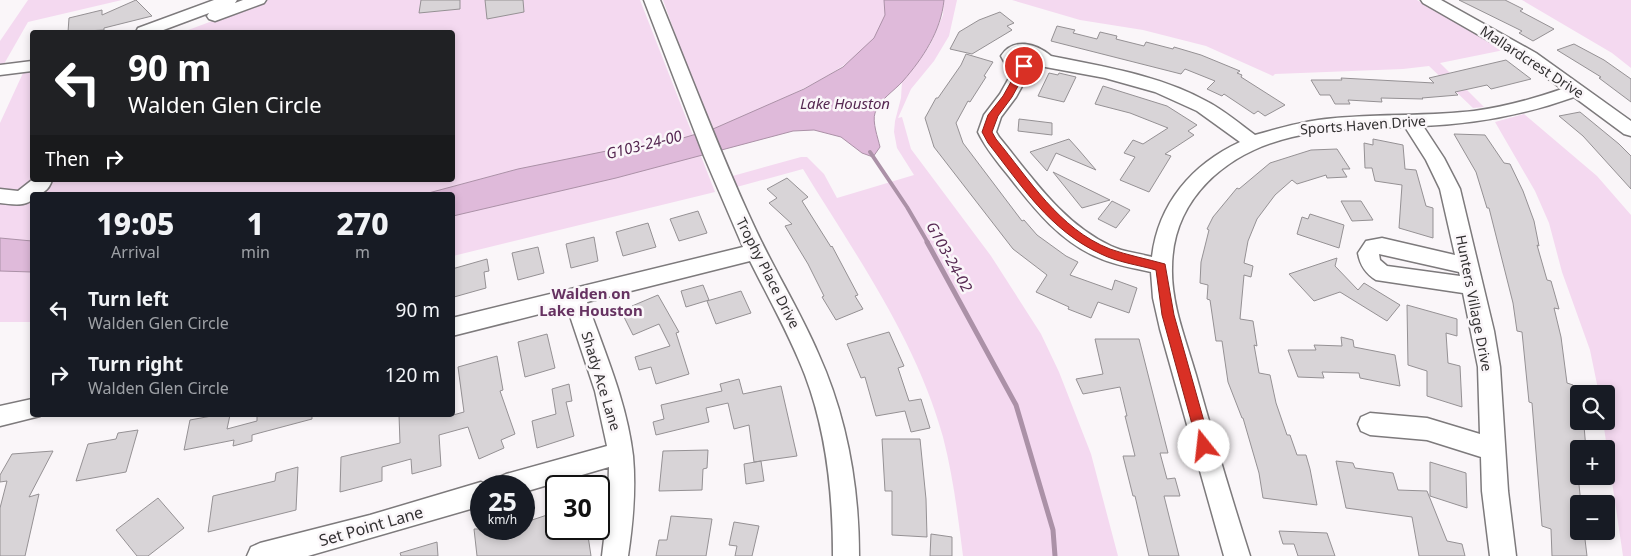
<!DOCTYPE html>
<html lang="en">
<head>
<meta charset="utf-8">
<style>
  body { margin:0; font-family:"Noto Sans",sans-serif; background:#20242c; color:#f1f3f6; height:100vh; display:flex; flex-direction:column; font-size:19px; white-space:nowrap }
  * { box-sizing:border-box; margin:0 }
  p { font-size:16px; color:#9ea1a6 }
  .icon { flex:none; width:28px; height:28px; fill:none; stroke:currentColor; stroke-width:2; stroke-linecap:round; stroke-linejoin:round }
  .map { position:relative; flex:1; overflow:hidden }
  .panel { position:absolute; left:30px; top:192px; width:425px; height:225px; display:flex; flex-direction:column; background:#171b24; border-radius:5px; box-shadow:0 2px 8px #0003 }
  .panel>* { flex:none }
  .hud { position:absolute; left:30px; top:30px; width:425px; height:152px; border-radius:5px; box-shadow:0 2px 8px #0003; background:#202124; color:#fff; overflow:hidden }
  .buttons { position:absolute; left:1570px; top:385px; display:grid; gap:10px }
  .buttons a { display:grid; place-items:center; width:45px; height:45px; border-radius:5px; background:#171b24; box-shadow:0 2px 8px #0003; font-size:25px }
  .speed { position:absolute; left:470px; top:475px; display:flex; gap:10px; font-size:25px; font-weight:700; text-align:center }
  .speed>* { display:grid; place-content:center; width:65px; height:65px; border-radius:50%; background:#171b24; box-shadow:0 2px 8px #0003; line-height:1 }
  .speed small { font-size:12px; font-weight:400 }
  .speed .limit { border:2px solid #111; border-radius:8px; background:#fff; color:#111 }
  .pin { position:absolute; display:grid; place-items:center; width:42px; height:42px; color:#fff; margin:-21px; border:2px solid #fff; border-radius:50%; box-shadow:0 1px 5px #0007 }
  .me { position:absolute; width:55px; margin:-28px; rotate:344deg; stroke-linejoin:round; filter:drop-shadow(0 0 4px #0008) }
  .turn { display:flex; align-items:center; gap:18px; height:105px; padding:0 15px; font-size:22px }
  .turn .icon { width:65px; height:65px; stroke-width:2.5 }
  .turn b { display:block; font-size:35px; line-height:42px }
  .then { display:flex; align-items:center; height:48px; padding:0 15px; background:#0003; gap:10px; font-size:19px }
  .eta { display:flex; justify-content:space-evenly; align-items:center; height:85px; text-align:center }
  .eta b { font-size:30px; font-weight:800; line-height:35px }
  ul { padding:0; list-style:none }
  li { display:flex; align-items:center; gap:15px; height:65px; padding:0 15px }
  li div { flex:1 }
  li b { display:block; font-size:19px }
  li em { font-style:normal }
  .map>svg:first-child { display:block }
</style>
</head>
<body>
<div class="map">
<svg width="1631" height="556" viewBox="0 0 1631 556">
  <rect width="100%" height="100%" fill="#faf6f9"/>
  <path fill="#f4d9f0" d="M28 0H122L28 22 4 64H0V41Z
    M268 0H640L715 192 453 256 452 195H32V322H0V123L23 73 32 72V180H452V32H183Z
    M663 0H884C884 5 886 11 885 15 873 70 759 107 713 129L701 106Z
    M944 0H957L949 36 934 61 911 89 898 118 902 117 911 149 991 256 1041 334 1059 372 1091 454 1118 556H963C958 516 953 476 943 437 916 339 855 254 803 169L733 188 729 177 801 157H807L824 174 837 198 914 175 897 148 894 132 895 121 901 98 902 82 930 45 943 15Z
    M1012 0H1417L1504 50 1440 63 1484 107 1473 108 1429 66 1403 69 1275 74 1273 76 1206 46 1143 30 1080 20Z
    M1522 0H1631V68L1612 53Z
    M1524 114 1597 176 1631 215V556H1623L1603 421H1606V394H1599L1590 350 1562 272 1549 223 1535 191 1495 122Z"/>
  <path fill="#dfbada" stroke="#ab91a7" d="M884 0H944C941 31 923 58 903 81 893 92 880 99 875 113 872 122 878 138 880 147L873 157 862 153 841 137 814 130 793 131 616 178 453 216 452 195H421L518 169 641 144 673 141 713 129 804 89 843 67 874 38 885 15Z
    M0 238 32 241V272L0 271Z"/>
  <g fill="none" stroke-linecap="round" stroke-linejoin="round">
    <path stroke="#ab91a7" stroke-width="4" d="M870 152 907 207 928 243"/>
    <path stroke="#ab91a7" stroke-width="5" d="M927 242 1016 405 1053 530 1055 556"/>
  </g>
  <path fill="#d8d4d7" stroke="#959194" d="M136 0 152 16 104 28V30L68 32 69 18 102 10V15Z
    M421 0H460V9L419 13Z
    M485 0H523L524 12 487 19Z
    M1459 0H1505L1523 9 1520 11 1554 29 1533 41 1519 33 1522 31Z
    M1000 12 1014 23 1007 26 1012 30 972 54 950 49 959 32 979 20Z
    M1057 26 1075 30 1073 33 1097 39 1100 32 1117 36 1116 39 1144 46 1146 42 1173 49 1174 47 1201 55 1240 71 1237 73 1242 75 1241 77 1285 105 1265 116 1258 111 1254 114 1224 94 1222 96 1207 89 1215 81 1185 69 1181 74 1051 41Z
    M1574 44 1604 60 1631 79V102L1599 78 1601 77 1557 50Z
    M966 54 993 62 984 76 986 77 970 102 968 101 956 123 963 143 1022 221 1024 220 1037 235 1066 256 1078 262 1070 275 1112 290 1115 280 1137 288 1129 313 1098 302 1091 318 1068 309 1069 307 1036 292 1047 275 1013 249 934 147 925 118 936 98H938L961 65Z
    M1506 60 1531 79 1491 89 1487 85 1455 92 1458 95 1422 98 1423 99 1381 98 1382 102 1348 100 1350 104H1335L1330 95H1320L1311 80H1342L1341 78 1434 83 1429 78Z
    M1049 73 1058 75 1059 73 1076 77 1064 102 1038 96Z
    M1103 86 1167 106 1197 125 1188 131 1194 135 1165 154 1171 156 1149 192 1120 180 1135 157 1124 153 1133 140 1143 144 1168 128 1130 113 1095 104Z
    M1580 112 1619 144 1631 156V189L1583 136 1559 116Z
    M1019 119 1052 123V135L1018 131Z
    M1454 134 1485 135 1504 163 1510 164 1523 191 1534 221 1539 246 1537 245 1547 280 1551 281 1559 309 1554 308 1561 337 1567 383 1573 385 1578 424 1584 426 1586 449H1579V456H1576L1581 504H1579V531H1584L1587 556H1552L1551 529 1542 526 1532 403 1529 402 1522 332 1517 331 1513 303 1489 208H1487L1476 172Z
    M1069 139 1078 149 1096 170 1056 153 1047 171 1030 152Z
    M1373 139 1403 145 1405 169 1416 170 1426 206 1433 208V238L1399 228 1402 185 1375 181 1372 168H1365L1364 143 1373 145Z
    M1337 149 1350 169H1342L1347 177 1327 178 1326 175 1297 184 1292 180 1275 195 1257 219 1248 241 1244 263 1253 266 1251 277 1244 275 1240 319 1253 321 1257 346 1254 345 1259 373 1270 375 1276 403 1287 435H1290L1297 455H1306L1310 469 1317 505 1263 498 1259 473 1243 418H1242L1228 382 1222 341H1216L1210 300 1207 299 1208 285 1200 283 1201 262 1209 230 1207 229 1213 217 1237 188 1239 189 1270 163 1311 150Z
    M1053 172 1110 200 1082 208Z
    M787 178 808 197 802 201 831 247 832 246 858 295 855 296 863 309 836 320 822 297 824 296 808 264 785 226 792 224 769 203 777 198 767 189Z
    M1112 201 1130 210 1116 228 1098 219Z
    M1341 201H1361L1373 220 1352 221Z
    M698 211 707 233 679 241 670 219Z
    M1310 214 1344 225 1339 248 1297 234 1302 217 1308 219Z
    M648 223 656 247 623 256 616 232Z
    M594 237 598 261 571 268 566 244Z
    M538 247 544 273 518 280 512 253Z
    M1337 258 1335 266 1358 290 1364 283 1400 305 1387 321 1340 292 1314 301 1289 274Z
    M487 259 489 271 484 272 486 288 454 297 452 269Z
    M703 285 709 300 686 307 681 291Z
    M741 291 751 313 716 324 707 301Z
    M658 295 679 332 676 333 689 374 656 384 651 367 639 370 635 357 670 346 659 324 633 335 623 315 635 310 632 306Z
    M1407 305 1457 319V336L1446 333 1448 363 1460 366 1462 407 1427 396V371L1408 365Z
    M889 332 904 366 898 368 909 401 921 399 930 428 911 432 905 411 876 416 865 377 861 378 847 344Z
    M547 334 555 368 525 377 518 342Z
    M1341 337 1353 340 1354 347 1395 355 1400 386 1360 378 1359 373 1322 372 1324 378 1298 377 1288 350H1316L1314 345 1342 346Z
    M1095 339H1139L1168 453H1160L1167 479 1175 478 1180 496H1164L1179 556H1149L1135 496H1133L1123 456H1135L1125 416H1127L1120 387 1083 394 1076 379 1103 374Z
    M497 356 503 390 500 391 515 434 501 440 504 448 479 459 468 427 439 435 441 466 412 474 411 459 382 467V481L340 492 341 457 400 443 399 415H453L464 412 458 367Z
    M739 379 743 394 781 386 797 456 754 462 749 425 734 429 728 403 706 408 709 422 656 435 653 422 664 419 661 405 722 391 720 384Z
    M569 384 572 401 566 402 574 436 537 448 532 421 556 414 552 389Z
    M217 415H230L227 429 257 421V415H312V419L252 435V441L233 446 234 440 184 450 190 420Z
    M138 430 126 472 76 481 88 444 116 439 118 433Z
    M882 439H920L926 499 927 537 892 535V491H885Z
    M708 450 707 468 703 469 702 490 659 491 663 451Z
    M53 451 29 497 39 494 25 556H0V508L7 481 0 482V475L12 454Z
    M761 461 764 481 746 484 744 464Z
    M1336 461 1353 463 1355 468 1393 473 1398 490 1427 491 1447 541 1462 544 1465 556H1419L1412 517 1346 508Z
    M1430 462 1466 473 1467 508 1430 496Z
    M298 467 296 510 208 532 213 496 275 481 276 473Z
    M158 498 184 528 148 556H137L116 530Z
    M556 512V529H587L591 556H477L474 529H527L526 522Z
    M671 516 712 519 706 556H656L659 540H667Z
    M734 522 759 526 752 556H735L737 546 729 545Z
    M1279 531 1327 533 1335 556H1298L1294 544H1283Z
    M931 534 952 537V556H930Z
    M437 542 438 556H401L400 553Z"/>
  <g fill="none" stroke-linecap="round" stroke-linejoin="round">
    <g stroke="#7d7a7c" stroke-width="3">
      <path id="minor" d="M214 0H237L235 3 243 0H266L264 3 215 21 209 19 207 16 209 13 158 32H136L138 28Z
        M644 0H660C691 75 719 151 753 224 773 268 799 309 818 353 847 417 859 486 859 556H833C833 495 827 433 805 375 790 336 769 299 750 261L587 302C605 353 627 403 633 456 636 490 633 523 628 556H602L608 506 609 467 524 492V486H493L497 478 506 474 607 446 595 391 567 307 452 336V318L743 247 704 156Z
        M1421 0H1441L1536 53 1631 121V136L1624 134 1574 97C1524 115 1475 124 1423 126L1444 158 1460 189 1494 331 1500 367 1508 491 1516 556H1490L1482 491 1481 457 1427 440 1370 435 1361 431 1358 424 1361 417 1370 413 1427 418 1480 434 1478 367 1463 293 1376 280C1365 273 1360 265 1358 253L1366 241 1382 238 1455 255 1440 189 1426 160 1405 127C1367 128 1329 128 1292 137 1227 152 1172 198 1172 268 1171 304 1186 340 1196 375 1213 436 1231 496 1250 556H1224L1160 329 1153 298 1151 272C1133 268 1115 265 1099 258 1061 242 1035 210 1011 179 999 164 986 149 978 132L984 115 1000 94 1013 71 1007 67 1001 56C1013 37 1036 43 1051 56 1104 67 1160 75 1208 102 1225 111 1240 124 1255 135 1276 129 1297 123 1318 120 1370 113 1422 117 1474 111 1504 107 1533 99 1562 89L1524 61 1423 3ZM1023 54 1030 57 1021 61 1018 57ZM1040 66 1105 78 1155 92 1197 111 1240 142C1192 164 1158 204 1152 257 1138 253 1123 252 1111 246 1062 223 1032 177 999 137L996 132 1001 117 1016 97 1031 70ZM1379 254 1459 272 1460 276 1387 266 1380 260Z
        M32 61V71L0 75V65Z
        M32 180H52C49 190 42 195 32 195V200C23 207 11 204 0 203V189L18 191Z
        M32 399V415L40 416 0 426V406Z
        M481 482 490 486H481V506L308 556H247L251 547 260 543 370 515Z"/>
    </g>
    <use href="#minor" fill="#fff" fill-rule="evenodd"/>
  </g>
  <path fill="#d93025" stroke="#8d1f18" d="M1024 63 1029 66 1012 97 998 116 992 132 996 139C1029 179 1059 229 1110 249 1127 255 1147 259 1165 264L1174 315 1211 446 1209 451 1204 452 1200 451 1198 446 1162 315 1156 270C1138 265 1117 262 1101 254 1049 230 1022 186 988 143L982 132 988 115 1003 96 1021 64Z"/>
  <g text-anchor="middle" stroke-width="5" stroke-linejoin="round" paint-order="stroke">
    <g font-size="14" fill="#323031" stroke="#faf6f9">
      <text transform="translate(1532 62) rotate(33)" y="5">Mallardcrest Drive</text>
      <text transform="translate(1363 125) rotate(-4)" y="5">Sports Haven Drive</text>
      <text transform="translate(768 273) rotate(63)" y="5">Trophy Place Drive</text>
      <text transform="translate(1474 303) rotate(79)" y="5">Hunters Village Drive</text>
      <text transform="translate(601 381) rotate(73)" y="5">Shady Ace Lane</text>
    </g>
    <g font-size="15" font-style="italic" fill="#562852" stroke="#faf6f9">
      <text x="845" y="109">Lake Houston</text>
      <text transform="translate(644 145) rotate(-14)" y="5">G103-24-00</text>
      <text transform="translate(949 257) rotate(61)" y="5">G103-24-02</text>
    </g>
    <g font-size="15" font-weight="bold" fill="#663261" stroke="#faf6f9">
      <text x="591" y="299">Walden on<tspan x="591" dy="17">Lake Houston</tspan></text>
    </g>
    <g font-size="16" fill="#323031" stroke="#faf6f9">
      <text transform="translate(371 526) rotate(-16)" y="6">Set Point Lane</text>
    </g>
  </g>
</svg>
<div class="buttons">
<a><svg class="icon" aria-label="search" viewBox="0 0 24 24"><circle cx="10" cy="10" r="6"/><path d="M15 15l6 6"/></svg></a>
<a>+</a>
<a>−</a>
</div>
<div class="speed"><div>25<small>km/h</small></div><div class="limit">30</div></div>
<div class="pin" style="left:1024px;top:66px;background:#d93025"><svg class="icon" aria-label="arrive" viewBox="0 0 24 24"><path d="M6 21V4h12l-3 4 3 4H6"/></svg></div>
<svg class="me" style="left:1204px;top:446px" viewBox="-20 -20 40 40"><circle r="19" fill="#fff"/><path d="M0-13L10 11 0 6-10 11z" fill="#d93025"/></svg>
<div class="hud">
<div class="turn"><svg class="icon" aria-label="left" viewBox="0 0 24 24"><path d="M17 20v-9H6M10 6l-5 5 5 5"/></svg><div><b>90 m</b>Walden Glen Circle</div></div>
<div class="then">Then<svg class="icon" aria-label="right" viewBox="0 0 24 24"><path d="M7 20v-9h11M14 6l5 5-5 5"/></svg></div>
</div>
<section class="panel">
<div class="eta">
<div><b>19:05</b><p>Arrival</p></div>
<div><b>1</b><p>min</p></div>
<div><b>270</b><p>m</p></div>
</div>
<ul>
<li><svg class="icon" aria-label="left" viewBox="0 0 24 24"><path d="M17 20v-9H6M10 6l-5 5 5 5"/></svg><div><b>Turn left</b><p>Walden Glen Circle</p></div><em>90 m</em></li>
<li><svg class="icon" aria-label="right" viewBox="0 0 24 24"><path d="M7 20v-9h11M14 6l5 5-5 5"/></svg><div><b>Turn right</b><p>Walden Glen Circle</p></div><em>120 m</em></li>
</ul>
</section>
</div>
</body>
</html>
